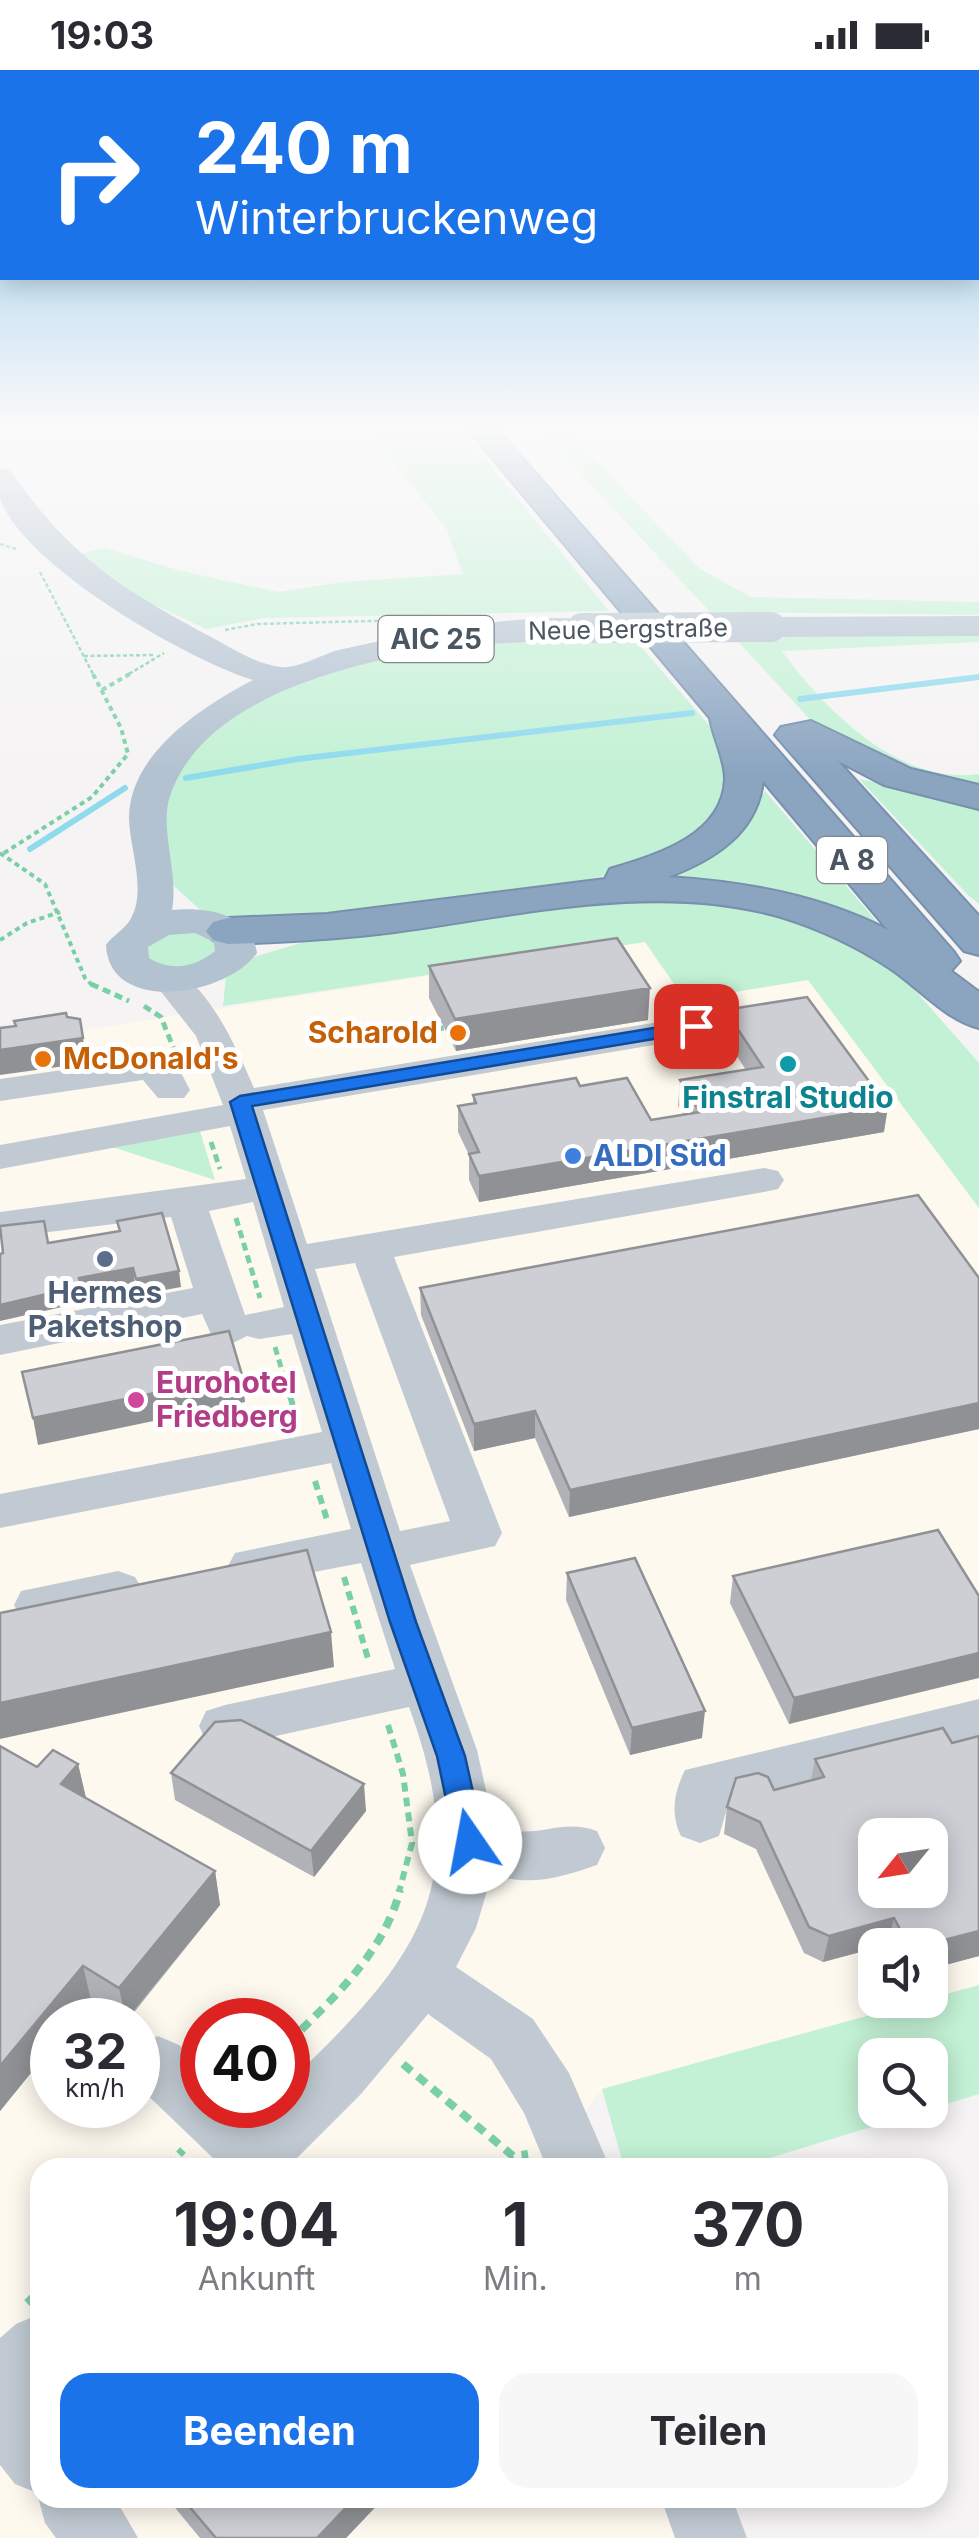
<!DOCTYPE html>
<html lang="de">
<head>
<meta charset="utf-8">
<style>
  body { margin:0; font-family:Inter,sans-serif; background:#f7f7f7; color:#2b2b33; height:100vh; display:flex; flex-direction:column; font-size:38px; white-space:nowrap }
  * { box-sizing:border-box; margin:0 }
  p { font-size:32px; color:#7c7c81 }
  .icon { flex:none; width:55px; height:55px; fill:none; stroke:currentColor; stroke-width:2; stroke-linecap:round; stroke-linejoin:round }
  .map { position:relative; flex:1; overflow:hidden }
  .sheet { position:absolute; left:30px; top:2088px; width:918px; height:350px; display:flex; flex-direction:column; background:#fff; border-radius:30px; box-shadow:0 5px 25px #0003 }
  .sheet>* { flex:none }
  .top-card { position:absolute; left:0px; top:0px; width:980px; height:210px; box-shadow:0 5px 25px #0003; background:#1a73e8; color:#fff; overflow:hidden }
  .needle { width:65px; rotate:240deg }
  .buttons { position:absolute; left:858px; top:1748px; display:grid; gap:20px }
  .buttons a { display:grid; place-items:center; width:90px; height:90px; border-radius:20px; background:#fff; box-shadow:0 5px 25px #0003; font-size:50px }
  .speed { position:absolute; left:30px; top:1928px; display:flex; gap:20px; font-size:50px; font-weight:700; text-align:center }
  .speed>* { display:grid; place-content:center; width:130px; height:130px; border-radius:50%; background:#fff; box-shadow:0 5px 25px #0003; line-height:1 }
  .speed small { font-size:25px; font-weight:400 }
  .speed .limit { border:15px solid #d22; background:#fff; color:#111 }
  .pin { position:absolute; display:grid; place-items:center; width:85px; height:85px; color:#fff; margin:-42px; border-radius:20px; box-shadow:0 5px 15px #0006 }
  .me { position:absolute; width:110px; margin:-55px; rotate:348deg; stroke-linejoin:round; filter:drop-shadow(0 0 8px #0008) }
  .turn { display:flex; align-items:center; gap:35px; height:210px; padding:0 30px; font-size:45px }
  .turn .icon { width:130px; height:130px; stroke-width:2.5 }
  .turn b { display:block; font-size:70px; line-height:85px }
  .eta { display:flex; justify-content:space-evenly; align-items:center; height:170px; text-align:center }
  .eta b { font-size:60px; font-weight:700; line-height:70px }
  .action { display:flex; gap:20px; margin-top:auto; padding:20px 30px }
  .action a { flex:1; height:115px; border-radius:30px; background:#1a73e8; color:#fff; font-size:40px; font-weight:700; line-height:115px; text-align:center }
  .action a+a { background:#f7f7f7; color:#2b2b33 }
  .status { display:flex; justify-content:space-between; align-items:center; height:70px; padding:0 50px; background:#fff; direction:ltr }
  .status svg { height:28px; fill:currentColor }
  .map>svg:first-child { display:block }
</style>
</head>
<body>
<div class="status"><b>19:03</b><svg viewBox="0 0 49 12"><path d="M0 12V9h3v3zM5 12V6h3v6zM10 12V3h3v9zM15 12V0h3v12zM26 1h20v11H26zM47 4h2v5h-2z"/></svg></div>
<div class="map">
<svg width="979" height="2468" viewBox="0 0 979 2468">
  <rect width="100%" height="100%" fill="#f5f3f3"/>
  <path fill="#fdf9ef" fill-rule="evenodd" d="M646 872 685 930 808 910 979 1138V1915L930 1929V1875H875V1930H925L602 2019 549 2091 551 2097 40 2098V2428H670L684 2468H0V973ZM875 1765H930V1820H875ZM52 1950H138V2035H52ZM202 1950H288V2035H202Z"/>
  <path fill="#c3f1d5" d="M367 358H460L609 541 264 548 206 559 121 519 78 484 105 478 181 501 278 522 342 512 463 504 447 460Z
    M538 358H565L700 499 751 527 979 532V545L710 542Z
    M979 562V572L782 581C824 639 899 716 979 704V722L903 704 815 655 731 564Z
    M630 564 721 669 737 709 723 747 649 796 585 810 319 849 247 853 206 845 174 816 161 780 163 735 183 689 234 645 305 610 376 588 474 569Z
    M859 709 979 733V834L969 826Z
    M765 721 889 866 645 810 741 755Z
    M676 823 801 848 899 902 979 993V1138L808 910 685 930 645 872 223 936 226 906 241 891 327 865Z
    M157 861 211 864 218 882 197 897 153 898 137 877Z
    M199 1058 215 1110 109 1076Z
    M979 1915V2024L930 2039V1985H875V2040H927L740 2097H624L602 2019Z"/>
  <g fill="none" stroke-linecap="round" stroke-linejoin="round">
    <path stroke="#90daee" stroke-width="6" d="M800 629 979 607
      M186 708 298 689 692 643
      M30 779 125 718"/>
    <g stroke="#7690ad" stroke-width="4">
      <path id="highway" d="M467 358H496L954 882 960 891 951 901 979 922V958C946 950 919 918 891 899 858 877 820 859 781 847 656 811 521 845 395 862 340 869 284 872 228 874L213 870 206 861 213 852 228 848 327 844 605 809 610 799C656 785 723 766 725 709 725 688 713 668 710 648ZM763 711 888 860C820 825 745 812 668 807 714 790 757 763 763 711Z
        M811 651 911 699 979 715V739L884 715 838 691 979 846V885L964 881 775 665 781 657Z"/>
    </g>
    <path stroke="#7ad0a6" stroke-width="2.5" stroke-dasharray="4 2.5" stroke-linecap="butt" d="M0 474 16 479
      M40 502 93 604
      M225 560 257 554 409 550
      M84 586 155 585
      M129 604 164 583"/>
    <path stroke="#7ad0a6" stroke-width="4" stroke-dasharray="5 4" stroke-linecap="butt" d="M102 620 133 602
      M0 783 45 814 85 908 93 916
      M4 783 92 727 128 684 121 658 92 602
      M0 870 27 853 60 842"/>
    <path stroke="#7ad0a6" stroke-width="5" stroke-dasharray="8 5" stroke-linecap="butt" d="M91 914 129 931
      M144 936 161 947 175 982
      M346 974 444 958
      M211 1072 220 1099
      M236 1148 260 1228
      M275 1277 286 1314"/>
    <path stroke="#7ad0a6" stroke-width="6" stroke-dasharray="9 6" stroke-linecap="butt" d="M286 1312 298 1353
      M315 1411 328 1453
      M344 1507 369 1592
      M388 1655 403 1704 412 1773 399 1822"/>
    <path stroke="#7ad0a6" stroke-width="8" stroke-dasharray="11 8" stroke-linecap="butt" d="M288 1973C333 1928 384 1883 400 1820
      M403 1994 513 2086 528 2084
      M166 2098 183 2080
      M27 2233 40 2221"/>
    <path fill="#c1cad2" fill-rule="evenodd" d="M168 899C207 908 239 984 254 1018L696 946 709 949 714 957 709 965 696 968 263 1040 307 1174 764 1098 778 1101 784 1110 778 1119 764 1122 394 1187 502 1463 495 1476 410 1495 477 1680 494 1756C539 1772 557 1747 597 1761L605 1778 597 1795C560 1808 528 1817 492 1804L476 1858 456 1897 533 1949 569 2003 610 2098H547L524 2043 491 1989 428 1944 361 2024 287 2098H210L213 2088 138 2016V1974L158 1966 179 1975 202 1996V2035H246L255 2043 264 2035H288V2013C417 1889 476 1819 409 1637L225 1677 206 1671 199 1656 206 1641 225 1635 395 1599 361 1493 252 1514 235 1509 228 1496 235 1483 351 1459 331 1393 0 1458V1424L322 1362 292 1264 259 1269 247 1266 229 1275 214 1271 202 1244 0 1285V1255L193 1218 171 1147 0 1168V1142L246 1109 230 1056 0 1099V1075L223 1035 196 966 151 909 156 902ZM253 1132 284 1237 245 1245 209 1141ZM355 1193 450 1451 400 1461 315 1199Z
      M145 988 178 997 190 1020 184 1028H158L143 1010 0 1031V1009Z
      M118 1501 135 1507 143 1520 135 1533 39 1554 21 1549 14 1535 21 1521Z
      M979 1629V1671L729 1732 719 1766 700 1773 681 1766C670 1744 674 1722 685 1700Z
      M40 2244V2324L35 2328 40 2334V2428H115L138 2468H56L45 2453 37 2423 15 2414 0 2395V2268L16 2254Z
      M661 2428H732L747 2468H675Z"/>
    <path fill="#b3c2d1" fill-rule="evenodd" d="M0 398 10 400C70 487 120 518 211 567 232 578 257 595 281 597 298 599 322 584 339 580 377 571 578 529 598 558 587 574 496 572 472 575 376 586 205 620 170 726 159 759 179 802 172 840 207 837 251 843 257 883 226 927 109 945 106 875 112 866 122 861 128 853 149 825 129 778 129 747 130 683 203 636 253 610 188 590 22 495 0 428 0 420 0 407 0 398ZM195 863 214 872 215 881C195 897 172 902 149 888L148 877 169 865Z
      M979 546V566L771 567 755 557 771 547Z"/>
    <use href="#highway" fill="#8ba5c1" fill-rule="evenodd"/>
    <path stroke="#b3c2d1" stroke-width="30" d="M582 558 771 557"/>
  </g>
  <path fill="#b0b2b7" d="M429 896 648 950 456 981 429 928Z
    M725 940 884 1062 479 1132 469 1110V1085L458 1062V1036L473 1034V1025L580 1016 651 1050 684 1045 678 1036 680 1010 746 1000 723 965Z
    M979 1208V1359L569 1447 535 1368 474 1381 421 1245 420 1218Z
    M567 1503 702 1668 630 1685 566 1530Z
    M733 1506 979 1526 789 1654 730 1533Z
    M979 1666V1886L930 1899V1875H875V1878L823 1892 804 1883 756 1779 724 1764 727 1737 774 1720 811 1710 815 1689 952 1673Z
    M0 1676 37 1697 78 1694 86 1728 215 1801 220 1835 128 1950H125L91 1930 75 1950H52V1977L0 2041Z
    M171 1703 366 1741 314 1807 175 1730Z
    M167 2428H384L346 2468H200Z"/>
  <path fill="#909195" d="M650 918 648 950 456 981 455 949Z
    M83 968 87 993 0 1005V980Z
    M888 1037 884 1062 479 1132V1106Z
    M133 1198 135 1213 82 1224 84 1232 0 1251V1235L79 1208Z
    M179 1201 181 1217 138 1225 136 1209Z
    M242 1305 245 1332 38 1375 33 1348Z
    M979 1333V1359L569 1447 570 1420Z
    M535 1341V1368L474 1381V1354Z
    M331 1562 334 1597 0 1669V1633Z
    M979 1583V1608L789 1654 794 1628Z
    M705 1641 702 1668 630 1685 632 1658Z
    M78 1694 86 1728 61 1714Z
    M364 1714 366 1741 314 1807 311 1781Z
    M215 1801 220 1835 126 1950 119 1918Z
    M894 1848 888 1874 875 1875V1878L823 1892 829 1866Z
    M979 1861V1886L930 1899V1875Z
    M83 1896 91 1930 75 1950H52V1977L0 2041V1996Z
    M355 2428H384L346 2468H317Z"/>
  <path fill="#cdcfd5" stroke="#909195" stroke-width="2.5" fill-rule="evenodd" d="M617 868 650 918 455 949 429 896Z
    M807 927 888 1037 479 1106 469 1084 479 1082 458 1036 476 1033 473 1025 576 1008 580 1016 627 1008 651 1050 700 1042 680 1010 763 997 725 940Z
    M66 943 67 947 80 949 83 968 0 980V958L16 956 14 951Z
    M918 1125 979 1208V1333L570 1420 535 1341 474 1354 420 1218Z
    M162 1143 179 1201 136 1209 133 1198 79 1208 81 1216 0 1235V1184L3 1183 0 1156 44 1151 48 1173 120 1161 117 1151Z
    M229 1261 242 1305 33 1348 22 1302Z
    M938 1460 979 1526V1583L794 1628 733 1506Z
    M307 1480 331 1562 0 1633V1543Z
    M635 1488 705 1641 632 1658 567 1503Z
    M241 1650 364 1714 311 1781 171 1703 215 1652Z
    M943 1658 952 1673 979 1666V1861L925 1875 903 1865 894 1848 829 1866 809 1857 760 1752 727 1737 736 1708 758 1703 768 1707 774 1720 824 1707 815 1689ZM875 1765H930V1820H875Z
    M0 1676 37 1697 53 1680 78 1694 61 1714 215 1801 119 1918 83 1896 0 1996Z
    M182 2428H355L317 2468H216Z"/>
  <linearGradient id="sky" x2="0" y2="1"><stop stop-color="#85c3ea"/><stop offset="0.51" stop-color="#fafafa"/><stop offset="1" stop-color="#fafafa" stop-opacity="0"/></linearGradient>
  <rect width="979" height="703" fill="url(#sky)"/>
  <path fill="#1a73e8" stroke="#114b97" stroke-width="2.5" d="M696 951 702 952V961L252 1036 416 1552 465 1686 484 1772 480 1780 470 1784 459 1780 455 1772 437 1686 390 1552 230 1032 240 1026Z"/>
  <g fill="#e8710a" stroke="#fff" stroke-width="4">
    <circle cx="458" cy="963" r="10"/>
    <circle cx="43" cy="989" r="10"/>
  </g>
  <circle fill="#0f9aa8" stroke="#fff" stroke-width="4" cx="788" cy="994" r="10"/>
  <circle fill="#3f7fe0" stroke="#fff" stroke-width="4" cx="573" cy="1086" r="10"/>
  <circle fill="#5c6f8a" stroke="#fff" stroke-width="4" cx="105" cy="1189" r="10"/>
  <circle fill="#d1479c" stroke="#fff" stroke-width="4" cx="136" cy="1330" r="10"/>
  <g text-anchor="middle" stroke-width="10" stroke-linejoin="round" paint-order="stroke">
    <g font-size="25" fill="#4a5661" stroke="#fff">
      <text transform="translate(628 559) rotate(-1)" y="9">Neue Bergstraße</text>
    </g>
    <g fill="#fff" stroke="#808990" stroke-width="2.5">
      <rect x="378.5" y="546" width="115" height="46" rx="8"/>
      <rect x="817" y="767" width="70" height="46" rx="8"/>
    </g>
    <g font-size="28" font-weight="bold" fill="#4a5661">
      <text x="436" y="579">AIC 25</text>
      <text x="852" y="800">A 8</text>
    </g>
    <g font-size="30" font-weight="bold" fill="#c56008" stroke="#fff" text-anchor="end">
      <text x="438" y="973">Scharold</text>
      <text x="63" y="999" text-anchor="start">McDonald's</text>
    </g>
    <g font-size="30" font-weight="bold" fill="#0d838f" stroke="#fff">
      <text x="788" y="1038">Finstral Studio</text>
    </g>
    <g font-size="30" font-weight="bold" fill="#366cbe" stroke="#fff" text-anchor="start">
      <text x="593" y="1096">ALDI Süd</text>
    </g>
    <g font-size="30" font-weight="bold" fill="#4e5e75" stroke="#fff">
      <text x="105" y="1233">Hermes<tspan x="105" dy="34">Paketshop</tspan></text>
    </g>
    <g font-size="30" font-weight="bold" fill="#b23c85" stroke="#fff" text-anchor="start">
      <text x="156" y="1323">Eurohotel<tspan x="156" dy="34">Friedberg</tspan></text>
    </g>
  </g>
</svg>
<div class="buttons">
<a><svg class="needle" viewBox="-14 -14 28 28"><path d="M0-13l5 13h-10z" fill="#e53935"/><path d="M0 13l5-13h-10z" fill="#7c7c81"/></svg></a>
<a><svg class="icon" aria-label="sound" viewBox="0 0 24 24"><path d="M4 9h4l5-4v14l-5-4H4zM17 9q2 3 0 6"/></svg></a>
<a><svg class="icon" aria-label="search" viewBox="0 0 24 24"><circle cx="10" cy="10" r="6"/><path d="M15 15l6 6"/></svg></a>
</div>
<div class="speed"><div>32<small>km/h</small></div><div class="limit">40</div></div>
<div class="pin" style="left:696px;top:956px;background:#d93025"><svg class="icon" aria-label="arrive" viewBox="0 0 24 24"><path d="M6 21V4h12l-3 4 3 4H6"/></svg></div>
<svg class="me" style="left:470px;top:1772px" viewBox="-20 -20 40 40"><circle r="19" fill="#fff"/><path d="M0-13L10 11 0 6-10 11z" fill="#1a73e8"/></svg>
<div class="top-card">
<div class="turn"><svg class="icon" aria-label="right" viewBox="0 0 24 24"><path d="M7 20v-9h11M14 6l5 5-5 5"/></svg><div><b>240 m</b>Winterbruckenweg</div></div>
</div>
<section class="sheet">
<div class="eta">
<div><b>19:04</b><p>Ankunft</p></div>
<div><b>1</b><p>Min.</p></div>
<div><b>370</b><p>m</p></div>
</div>
<div class="action"><a>Beenden</a><a>Teilen</a></div>
</section>
</div>
</body>
</html>
